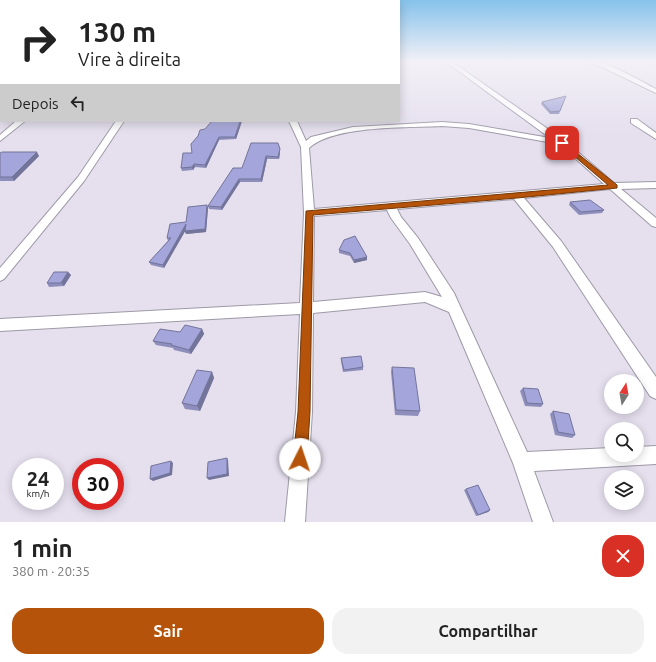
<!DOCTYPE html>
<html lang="pt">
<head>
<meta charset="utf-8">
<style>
  body { margin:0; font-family:Ubuntu,sans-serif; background:#f2f2f2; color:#222; height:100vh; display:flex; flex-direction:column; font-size:15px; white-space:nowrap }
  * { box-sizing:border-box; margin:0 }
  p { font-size:13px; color:#767676 }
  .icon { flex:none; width:22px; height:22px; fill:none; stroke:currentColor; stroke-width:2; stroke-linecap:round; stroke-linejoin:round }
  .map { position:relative; height:522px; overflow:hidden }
  .details { display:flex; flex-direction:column; background:#fff; flex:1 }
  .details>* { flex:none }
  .guide { position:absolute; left:0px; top:0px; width:400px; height:122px; box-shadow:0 2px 10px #0003; background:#fff; color:#222; overflow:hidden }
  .needle { width:26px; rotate:11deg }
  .controls { position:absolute; left:604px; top:374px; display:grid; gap:8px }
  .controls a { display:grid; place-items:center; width:40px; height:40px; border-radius:50%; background:#fff; box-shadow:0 2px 10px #0003; font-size:20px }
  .speed { position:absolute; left:12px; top:458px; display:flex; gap:8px; font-size:20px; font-weight:700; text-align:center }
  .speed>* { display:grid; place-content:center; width:52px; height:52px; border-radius:50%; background:#fff; box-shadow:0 2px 10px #0003; line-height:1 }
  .speed small { font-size:10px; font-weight:400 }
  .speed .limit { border:6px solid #d22; background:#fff; color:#111 }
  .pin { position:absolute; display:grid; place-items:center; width:34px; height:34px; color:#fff; margin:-17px; border-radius:8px; box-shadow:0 2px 6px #0006 }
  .me { position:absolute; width:44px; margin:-22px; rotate:4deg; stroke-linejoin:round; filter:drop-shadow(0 0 3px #0008) }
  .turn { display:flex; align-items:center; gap:14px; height:84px; padding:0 12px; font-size:18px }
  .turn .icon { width:52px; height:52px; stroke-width:2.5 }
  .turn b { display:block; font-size:28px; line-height:34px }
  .then { display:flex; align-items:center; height:38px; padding:0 12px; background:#0003; gap:8px; font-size:15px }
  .round { display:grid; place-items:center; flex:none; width:42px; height:42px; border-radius:16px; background:#f2f2f2 }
  .summary { display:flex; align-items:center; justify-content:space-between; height:68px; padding:0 12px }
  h1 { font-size:24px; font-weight:600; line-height:30px }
  .action { display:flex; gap:8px; margin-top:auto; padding:8px 12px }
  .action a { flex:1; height:46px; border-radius:16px; background:#b45309; color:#fff; font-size:16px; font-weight:600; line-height:46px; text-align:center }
  .action a+a { background:#f2f2f2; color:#222 }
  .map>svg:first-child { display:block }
</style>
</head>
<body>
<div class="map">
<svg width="656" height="522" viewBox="0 0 656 522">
  <rect width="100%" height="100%" fill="#e5dfee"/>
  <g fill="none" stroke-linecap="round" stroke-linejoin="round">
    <g stroke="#9e99a7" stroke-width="2">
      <path id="minor" d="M445 61H451L565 141 614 183 656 182V188L621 189 656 218V227L652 226 610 189 524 198 561 241 656 377V399L650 396 553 247 514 199 397 209 401 217 418 238 454 293 527 452 611 448V455H637V447L656 446V464L534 471 553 522H533L513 463 449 312 425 302 313 313 312 412 305 522H285L296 412 300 314 0 331V319L300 303 304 213 301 147 289 121H297L306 141 311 137 353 127 442 122 469 124 550 138ZM442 126 469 128 559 144 604 184 314 209 309 148C334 125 408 128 442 126ZM387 210 391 218 410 244 442 297 425 292 313 302 314 216Z
        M584 61C604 58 638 80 656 89V93L602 67Z
        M647 61H656V65Z
        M0 78H1V82H0Z
        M0 113H1V117H0Z
        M631 119H637L656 133V139L631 123Z
        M16 121H25L0 141V135Z
        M116 121H124L84 181 4 279 0 281V268L78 177Z"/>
    </g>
    <use href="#minor" fill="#fff" fill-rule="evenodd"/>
  </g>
  <path fill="#8d8ebb" d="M566 96 559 114H550L541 104 542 102Z
    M212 121H242L236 139 219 140 206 168 195 167 193 170 182 171 181 168 192 153 205 129Z
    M280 149V152L279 159H267L262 182H240L222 210 209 209 208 206 242 168Z
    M0 153 39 156 14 181H0Z
    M570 202 604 210 602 213 579 215 569 205Z
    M207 205 208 208 206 232 186 234 185 231 164 268 151 265 149 262 168 241 167 238Z
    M339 250 367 257V260L354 263 350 256 339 253Z
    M68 272 71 275 64 286 49 287 47 283Z
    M202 329 204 334 191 354 174 350 173 348 156 345 153 341 180 332Z
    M341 358 363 367V370L343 372 341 361Z
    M392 367 420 411 418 416 395 415 391 372Z
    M212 372 214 378 200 411 185 409 182 403Z
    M523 388 543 404 541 407 525 406 520 391Z
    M553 411 575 435 572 438 555 435 550 414Z
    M466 489 490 510 488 512 476 516 464 490Z"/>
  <path fill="#737499" d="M240 121H242L236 139 235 137Z
    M219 137V140L206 168 205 165Z
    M280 149V152L279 159 278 157Z
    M37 152 39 156 14 181 12 177Z
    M266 156 267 159 262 182 261 179Z
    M194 164 195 167 193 170 192 167Z
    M239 179 240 182 222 210 221 207Z
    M207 205 208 208 206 232 186 234 185 231Z
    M186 224 187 228 164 268 163 265Z
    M367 257V260L354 263V260Z
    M68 272 71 275 64 286 61 283Z
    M202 329 204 334 191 354 189 350Z
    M212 372 214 378 200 411 197 406Z
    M227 458 228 460 229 476 209 480 207 478Z
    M171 461 173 463 172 475 153 481 150 479Z
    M490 510 488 512 476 516 478 515Z"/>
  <path fill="#a4a5da" stroke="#737499" d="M566 96 560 111 551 112 542 102Z
    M212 121H240L235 137H219L205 165 194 164 192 167 181 168 183 153H192L191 144 198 136 200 130 205 129Z
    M251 143H278L280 149 278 157 266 156 261 179H239L221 207 208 206 233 168H242Z
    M2 152H37L12 177H0V153Z
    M590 200 604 210 581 212 570 202Z
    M207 205 205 229 185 231 186 224 163 265 149 262 171 238H167L170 224 186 222 188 207Z
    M355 236 367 257 354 260 350 253 339 250 344 240Z
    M54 272H68L61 283H47Z
    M185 325 202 329 189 350 171 345 172 344 153 341 160 329 180 332Z
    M361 356 363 367 344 370 341 358Z
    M392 367 414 368 420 411 396 410Z
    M197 370 212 372 197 406 182 403Z
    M523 388 538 389 543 404 527 403Z
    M553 411 569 414 575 435 558 432Z
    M227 458V474L207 478 208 462Z
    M171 461 170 473 150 479 151 466Z
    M478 485 490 510 478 515 466 489Z"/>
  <linearGradient id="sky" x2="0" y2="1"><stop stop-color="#86c2eb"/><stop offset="0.46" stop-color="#f3f1f7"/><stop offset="1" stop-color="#f3f1f7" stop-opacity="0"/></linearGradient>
  <rect width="656" height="134" fill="url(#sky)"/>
  <path fill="#b45309" stroke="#753606" d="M562 141 617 185V188L517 198 313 215 310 412 307 459 305 464 300 466 295 464 293 459 298 412 306 211 608 185 560 144 559 143Z"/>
</svg>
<div class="controls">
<a><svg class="needle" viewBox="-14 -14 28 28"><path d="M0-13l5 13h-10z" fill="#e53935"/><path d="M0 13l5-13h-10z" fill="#767676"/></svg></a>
<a><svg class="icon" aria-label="search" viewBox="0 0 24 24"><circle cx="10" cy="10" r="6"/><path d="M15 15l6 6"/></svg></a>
<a><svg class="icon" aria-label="layers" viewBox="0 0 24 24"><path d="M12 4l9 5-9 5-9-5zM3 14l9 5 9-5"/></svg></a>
</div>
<div class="speed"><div>24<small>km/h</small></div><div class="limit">30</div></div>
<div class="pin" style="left:562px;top:143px;background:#d93025"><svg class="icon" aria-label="arrive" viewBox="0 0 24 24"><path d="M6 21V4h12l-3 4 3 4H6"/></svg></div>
<svg class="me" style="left:300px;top:459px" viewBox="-20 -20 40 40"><circle r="19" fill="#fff"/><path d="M0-13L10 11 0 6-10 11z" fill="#b45309"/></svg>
<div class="guide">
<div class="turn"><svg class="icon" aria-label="right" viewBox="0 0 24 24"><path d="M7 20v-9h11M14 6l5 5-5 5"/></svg><div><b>130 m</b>Vire à direita</div></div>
<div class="then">Depois<svg class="icon" aria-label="left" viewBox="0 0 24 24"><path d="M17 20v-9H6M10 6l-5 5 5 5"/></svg></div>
</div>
</div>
<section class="details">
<div class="summary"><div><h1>1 min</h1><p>380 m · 20:35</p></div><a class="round" style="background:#d93025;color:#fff"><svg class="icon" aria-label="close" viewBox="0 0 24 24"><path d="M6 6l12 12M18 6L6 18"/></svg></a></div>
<div class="action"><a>Sair</a><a>Compartilhar</a></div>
</section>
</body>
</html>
